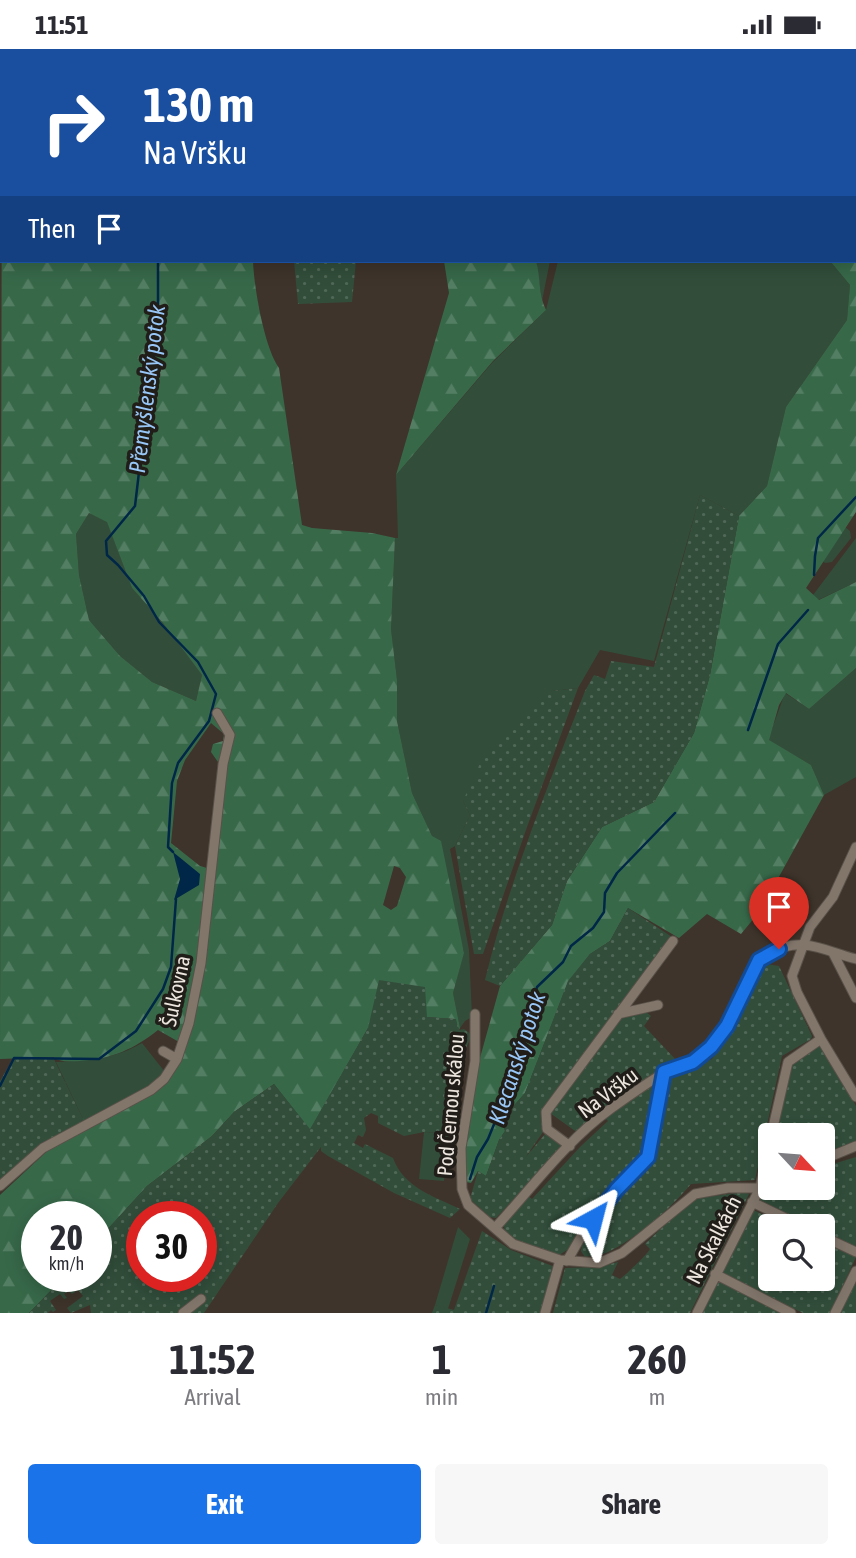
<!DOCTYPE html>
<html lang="en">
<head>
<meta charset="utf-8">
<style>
  body { margin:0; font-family:"Asap Condensed",sans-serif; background:#f7f7f7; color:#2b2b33; height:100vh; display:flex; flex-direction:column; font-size:26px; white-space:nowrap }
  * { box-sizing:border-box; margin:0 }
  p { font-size:23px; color:#7c7c81 }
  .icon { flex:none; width:38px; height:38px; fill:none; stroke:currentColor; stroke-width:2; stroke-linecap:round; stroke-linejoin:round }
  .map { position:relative; height:1264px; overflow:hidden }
  .side { display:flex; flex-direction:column; background:#fff; flex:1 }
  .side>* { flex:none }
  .banner { position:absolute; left:0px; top:0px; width:858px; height:214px; box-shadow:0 4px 18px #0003; background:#1a4fa0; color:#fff; overflow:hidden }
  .needle { width:46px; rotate:116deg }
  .fabs { position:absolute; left:758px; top:1074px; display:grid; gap:14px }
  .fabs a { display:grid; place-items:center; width:77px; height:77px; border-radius:7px; background:#fff; box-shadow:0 4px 18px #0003; font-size:35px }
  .speed { position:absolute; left:21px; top:1152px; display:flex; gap:14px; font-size:35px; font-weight:700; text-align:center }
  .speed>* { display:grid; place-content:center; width:91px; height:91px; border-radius:50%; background:#fff; box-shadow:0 4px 18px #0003; line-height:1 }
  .speed small { font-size:18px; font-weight:400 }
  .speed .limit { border:10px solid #d22; background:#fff; color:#111 }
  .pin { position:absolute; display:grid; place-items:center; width:60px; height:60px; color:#fff; margin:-72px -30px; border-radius:50% 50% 50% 0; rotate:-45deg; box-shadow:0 0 7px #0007 }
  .pin .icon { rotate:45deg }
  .me { position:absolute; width:77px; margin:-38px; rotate:38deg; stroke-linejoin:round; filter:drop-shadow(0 0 5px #0008) }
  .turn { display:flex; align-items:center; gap:24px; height:147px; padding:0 28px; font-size:32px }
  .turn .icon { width:91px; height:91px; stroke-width:2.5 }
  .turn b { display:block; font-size:49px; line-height:60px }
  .then { display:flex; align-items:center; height:66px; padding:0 28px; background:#0003; gap:14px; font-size:26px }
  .eta { display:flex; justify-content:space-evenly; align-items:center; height:119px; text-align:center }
  .eta b { font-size:42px; font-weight:700; line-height:49px }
  .action { display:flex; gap:14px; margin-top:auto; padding:14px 28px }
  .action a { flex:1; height:80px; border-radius:7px; background:#1a73e8; color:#fff; font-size:28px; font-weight:700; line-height:80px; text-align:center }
  .action a+a { background:#f7f7f7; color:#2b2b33 }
  .status { display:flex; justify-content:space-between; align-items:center; height:49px; padding:0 35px; background:#fff; direction:ltr }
  .status svg { height:19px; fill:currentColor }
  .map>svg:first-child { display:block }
</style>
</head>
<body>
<div class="status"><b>11:51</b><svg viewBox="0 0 49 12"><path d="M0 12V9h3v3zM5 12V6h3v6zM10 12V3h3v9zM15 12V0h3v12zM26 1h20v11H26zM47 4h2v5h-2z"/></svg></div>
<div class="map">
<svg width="856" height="1264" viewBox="0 0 856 1264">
  <defs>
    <pattern id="forest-firs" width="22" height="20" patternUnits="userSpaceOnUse" patternTransform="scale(1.75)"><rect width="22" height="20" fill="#376949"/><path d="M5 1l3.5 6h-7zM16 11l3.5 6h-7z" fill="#547e63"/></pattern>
    <pattern id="park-dots" width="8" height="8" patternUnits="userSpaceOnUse" patternTransform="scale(1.75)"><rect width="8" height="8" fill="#324e3b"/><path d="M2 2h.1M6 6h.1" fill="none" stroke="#506857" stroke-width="1.8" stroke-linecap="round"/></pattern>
  </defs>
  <rect width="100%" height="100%" fill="#3e342b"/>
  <path fill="#324e3b" d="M536 212H550L542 252Z
    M558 212H830L850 236 847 271 786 358 767 437 739 467 700 446 654 612 600 601 578 639 552 642 463 752 470 766 455 797 450 800 469 901 472 968 465 972 460 979 453 944 464 903 432 787 412 744 397 672V631L391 580 395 489H398L396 426 492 314 546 261Z
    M89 464 107 472 132 539 163 574 202 626 196 652 152 633 120 607 89 571 79 526 76 485Z
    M845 478 850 482 851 489 832 513 825 514 821 510Z
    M856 489V533L818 551 813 546Z
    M856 619V728L824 746 811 716 768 691 785 644 809 660Z
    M142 994 165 1023 148 1040 84 1072 56 1013C89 1011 113 1011 142 994Z
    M424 1083 448 1085 444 1132 419 1130Z
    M458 1178 470 1190 448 1260 435 1256Z"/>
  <path fill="url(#forest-firs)" fill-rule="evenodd" d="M14 0H241V2H13Z
    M365 0H485L487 2H364Z
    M690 0H856V463L806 539 819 551 856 533V619L809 660 786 644 779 656 769 691 811 716 824 746 760 862 741 885 707 865 679 889 628 859 610 892 590 905 568 933 525 1044 502 1070 505 1082 499 1091 486 1127 478 1122 471 1134 466 1133 465 1106 480 1009 500 937 552 876 567 832 602 778 654 753 694 684 710 626 739 467 767 437 786 358 847 271 850 236 830 212H856V2Z
    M2 37V212H253C254 238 264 298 279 319L302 476 312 479 372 484 395 489 391 580 397 631V672L412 744 432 787 441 792 464 904 453 944 460 979 459 981 455 970 426 968 368 979 310 1081 274 1035 234 1063 212 1087 147 1137 96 1193V1167H37V1227H65L29 1264H0V1146L83 1069 84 1072 126 1052 160 1030 179 993 158 981C134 1000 112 1010 80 1012 70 1012 62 1014 53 1008L0 1010ZM89 464 107 473 132 539 163 574 202 626 196 652 152 633 120 607 89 571 79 526 76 485ZM211 674 224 685 223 692 213 695 211 703 218 713V730L207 819 200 817 171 794 177 732 185 711ZM394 817 400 819 406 828 397 857 391 861 383 856Z
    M444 212H536C541 229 538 245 546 261L493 312 396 426 449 244Z"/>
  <path fill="url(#park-dots)" fill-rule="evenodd" d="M485 0H594L593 2Z
    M294 212H356L352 253 298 255Z
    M700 446 739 467 710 626 694 684 654 753 602 778 567 832 552 876 500 937 485 931C509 832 548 737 585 642L594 626 605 630 611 612 654 618Z
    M578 639 527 778 483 905H474L455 797 470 766 463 752 482 710 552 642Z
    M628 859 672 888 541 1067 543 1083 525 1109 545 1085 563 1097 496 1169 490 1168 470 1150 478 1122 486 1127 499 1091 505 1082 502 1070 525 1044 568 932 590 905 610 892Z
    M766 915 779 917 812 987 811 990 782 1007 755 1131 691 1135C671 1159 635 1191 606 1204 600 1206 592 1207 585 1208L581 1202 584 1188 653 1113 670 1028 712 1010 729 986Z
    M379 931 425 938 427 968 456 970 459 981 464 980 472 986 465 1001 455 1007 452 1012 446 1063 453 1064 452 1085 424 1083 404 1087 378 1074V1067L371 1064 364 1069 366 1081 363 1088 358 1086 354 1094 363 1099 365 1095 393 1109C403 1138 435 1148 460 1160L450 1169 394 1144 328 1107 321 1102V1098L278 1154 204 1264H91L90 1256 71 1264 67 1259 83 1247 78 1241 72 1245 69 1242 64 1245 67 1249 64 1250 60 1245 50 1252 56 1261 53 1263 51 1261 48 1264H29L65 1227H96V1193L147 1137 212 1087 234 1063 274 1035 310 1080 368 979ZM142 1167H201V1227H142Z
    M645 962 651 967 644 977 678 1013 654 1024 578 1084 550 1064 618 968Z
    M820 996 856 1057V1093L823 1107 822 1087H774L790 1016Z
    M53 1008 84 1072 39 1098 0 1132V1032L13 1010Z
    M658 1030 641 1107 597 1158 567 1201 559 1206 515 1192 505 1184 504 1176 528 1147 532 1150 581 1097 608 1072 605 1069Z
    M856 1108V1198L823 1182 822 1178H814L759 1151 776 1139H822L823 1118Z
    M744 1143 749 1145 690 1264H553L565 1219 598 1218 618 1213 612 1226 620 1230C623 1228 647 1206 650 1200L645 1195 692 1150Z
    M753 1161 791 1178H770V1230H822L823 1192 856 1208 830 1264H803L722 1225Z
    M482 1182 511 1201 555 1218 542 1264H432L435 1256 454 1261Z
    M856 1230V1264H839Z
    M718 1232 783 1264H702Z"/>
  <path fill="#002748" d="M173 803 200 825 199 836 174 851 180 830Z"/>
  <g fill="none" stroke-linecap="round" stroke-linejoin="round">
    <path stroke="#002748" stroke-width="2.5" d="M204 2 205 0
      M158 212V289L138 378 139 423 135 457 106 492 107 506 118 516 144 547 159 573 198 613 216 645 209 672 178 714 172 734 168 798 173 803
      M814 526 815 507 818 489 856 448
      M748 681 778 595 808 561
      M0 1037 14 1009 99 1010 136 982 163 940 171 918 176 850
      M470 1130 477 1108 488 1090 499 1063 507 1054 511 1042V1026L537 938 563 913 571 897 593 879 604 863 605 844 617 824 675 764
      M486 1264 494 1237"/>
    <g stroke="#595148" stroke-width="11">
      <path id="minor" d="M1 0 2 2
        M856 798 833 848 810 878 792 927 797 943 821 990 856 1048
        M833 904 856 949
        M475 965V1012L461 1099 462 1140 468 1156 513 1195 560 1211 599 1214 622 1204 695 1145 728 1139H760L770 1134
        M618 965 658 956
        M163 1002 177 1010
        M771 1087 788 1013 821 990
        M570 1097 547 1080 546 1063 673 892
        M822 1111 856 1097
        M0 1137 43 1099 151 1041 164 1030 177 1010 189 974 201 914 223 715 230 686 217 664
        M752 1153 804 1178
        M495 1179C530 1141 567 1091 609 1061 626 1049 644 1036 662 1025 679 1015 698 1013 712 997 734 973 746 918 770 904 802 886 825 902 856 910
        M822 1187 856 1203
        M567 1212 582 1186 617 1140 648 1108 664 1023
        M715 1225 791 1264
        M183 1264 201 1250
        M545 1264 560 1211
        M697 1264 760 1139 770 1092
        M835 1264 856 1222"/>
    </g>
    <use href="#minor" stroke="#82766b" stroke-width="9"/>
  </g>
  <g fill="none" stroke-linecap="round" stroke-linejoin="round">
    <g stroke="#114b97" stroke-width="18">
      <path id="route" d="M593 1170 617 1140 648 1108 664 1023 693 1013 711 998 727 977 759 911 779 900"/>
    </g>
    <use href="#route" stroke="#1a73e8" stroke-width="12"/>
  </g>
  <g text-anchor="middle" stroke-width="7" stroke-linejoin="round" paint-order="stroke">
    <g font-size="21" fill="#ece6df" stroke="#211d18">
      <text transform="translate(176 942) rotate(-78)" y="7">Šulkovna</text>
      <text transform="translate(608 1044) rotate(-37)" y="7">Na Vršku</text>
      <text transform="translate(451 1056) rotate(-85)" y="7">Pod Černou skálou</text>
      <text transform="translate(714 1191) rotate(-63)" y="7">Na Skalkách</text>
    </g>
    <g font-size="23" font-style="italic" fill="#98c7f7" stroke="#211d18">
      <text transform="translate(147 340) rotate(-83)" y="8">Přemyšlenský potok</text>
      <text transform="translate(517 1009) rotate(-72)" y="8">Klecanský potok</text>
    </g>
  </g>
</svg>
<div class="fabs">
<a><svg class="needle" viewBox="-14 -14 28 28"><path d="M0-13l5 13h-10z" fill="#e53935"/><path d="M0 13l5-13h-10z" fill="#7c7c81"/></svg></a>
<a><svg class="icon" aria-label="search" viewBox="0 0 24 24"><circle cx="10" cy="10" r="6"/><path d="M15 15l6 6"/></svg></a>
</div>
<div class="speed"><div>20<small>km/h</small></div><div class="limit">30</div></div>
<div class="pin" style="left:779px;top:900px;background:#d93025"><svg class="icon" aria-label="arrive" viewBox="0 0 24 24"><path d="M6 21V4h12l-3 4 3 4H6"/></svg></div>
<svg class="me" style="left:593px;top:1170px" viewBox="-20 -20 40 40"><path d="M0-17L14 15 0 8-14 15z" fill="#1a73e8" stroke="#fff" stroke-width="4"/></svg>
<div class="banner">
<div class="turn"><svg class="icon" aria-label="right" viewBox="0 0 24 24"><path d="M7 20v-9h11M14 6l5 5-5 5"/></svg><div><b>130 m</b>Na Vršku</div></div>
<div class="then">Then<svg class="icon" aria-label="arrive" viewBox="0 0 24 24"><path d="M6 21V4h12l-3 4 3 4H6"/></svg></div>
</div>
</div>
<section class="side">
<div class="eta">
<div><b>11:52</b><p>Arrival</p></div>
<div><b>1</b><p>min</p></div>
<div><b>260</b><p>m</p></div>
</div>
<div class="action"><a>Exit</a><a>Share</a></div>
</section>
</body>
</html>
